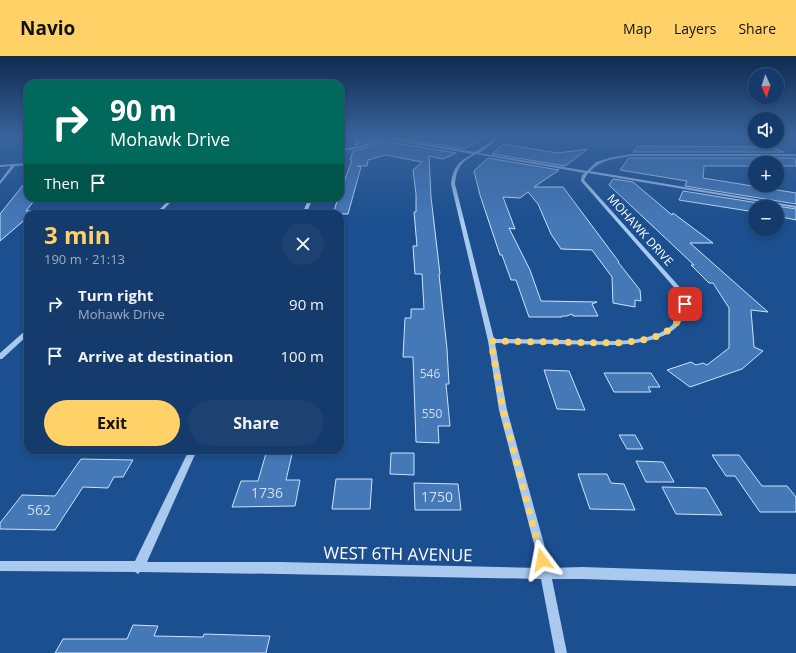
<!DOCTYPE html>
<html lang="en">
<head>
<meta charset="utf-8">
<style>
  body { margin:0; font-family:"Open Sans",sans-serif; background:#1d4271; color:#f1f3f6; height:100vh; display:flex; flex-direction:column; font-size:15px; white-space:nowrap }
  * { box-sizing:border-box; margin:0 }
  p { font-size:13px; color:#9dadc1 }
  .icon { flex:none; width:22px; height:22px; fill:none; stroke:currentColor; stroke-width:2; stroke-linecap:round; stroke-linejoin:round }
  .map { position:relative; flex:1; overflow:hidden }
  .drawer { position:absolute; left:24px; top:154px; width:320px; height:244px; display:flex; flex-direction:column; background:#143b6b; border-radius:12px; box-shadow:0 2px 6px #0003,0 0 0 1px #33557e }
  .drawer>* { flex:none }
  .top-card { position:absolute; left:24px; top:24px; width:320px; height:122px; border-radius:12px; box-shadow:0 2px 6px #0003,0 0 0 1px #33557e; background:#00695c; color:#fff; overflow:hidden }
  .needle { width:26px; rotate:177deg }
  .tools { position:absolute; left:748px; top:12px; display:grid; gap:8px }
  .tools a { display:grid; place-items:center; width:36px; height:36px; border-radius:50%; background:#143b6b; box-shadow:0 2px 6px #0003,0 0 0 1px #33557e; font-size:20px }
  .pin { position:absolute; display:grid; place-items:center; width:34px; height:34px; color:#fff; margin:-17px; border-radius:8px; box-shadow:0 2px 6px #0006 }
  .me { position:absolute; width:44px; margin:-22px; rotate:347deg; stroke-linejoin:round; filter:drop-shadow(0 0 3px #0008) }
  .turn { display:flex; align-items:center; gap:14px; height:84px; padding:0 20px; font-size:18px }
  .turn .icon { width:52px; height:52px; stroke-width:2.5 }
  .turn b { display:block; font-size:28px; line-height:34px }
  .then { display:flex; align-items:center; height:38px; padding:0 20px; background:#0003; gap:8px; font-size:15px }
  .round { display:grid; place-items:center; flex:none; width:42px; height:42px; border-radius:21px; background:#1d4271 }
  .headline { display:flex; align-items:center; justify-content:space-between; height:68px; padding:0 20px }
  h1 { font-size:24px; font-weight:700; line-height:30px; color:#ffd166 }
  .button { display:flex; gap:8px; margin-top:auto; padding:8px 20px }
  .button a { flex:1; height:46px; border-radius:24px; background:#ffd166; color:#111; font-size:16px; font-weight:700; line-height:46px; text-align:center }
  .button a+a { background:#1d4271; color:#f1f3f6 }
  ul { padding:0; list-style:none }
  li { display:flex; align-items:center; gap:12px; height:52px; padding:0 20px }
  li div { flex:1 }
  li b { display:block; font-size:15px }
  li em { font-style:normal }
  header { display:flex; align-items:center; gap:24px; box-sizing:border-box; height:56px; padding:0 20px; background:#ffd166; color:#111 }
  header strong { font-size:19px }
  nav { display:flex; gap:22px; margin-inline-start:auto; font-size:14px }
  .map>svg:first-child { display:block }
</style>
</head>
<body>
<header>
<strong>Navio</strong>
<nav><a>Map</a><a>Layers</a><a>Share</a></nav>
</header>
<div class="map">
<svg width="796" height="597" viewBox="0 0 796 597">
  <rect width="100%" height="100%" fill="#1b4f8f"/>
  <path fill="#4478b7" stroke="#cfe3fa" d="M365 81H377V82L355 89 357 82 365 83Z
    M389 81H488L464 93Z
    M385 85 456 97 443 103 429 100 431 141 440 218H439L447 293 449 328H446L450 370H438L439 387 416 386 413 301H403L405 262H411V253H424L422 218H415L413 190H417L414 156H416V138L413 114 422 106 386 99 368 104 367 110H357L361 111 348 158H333L338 142H340V137L352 104H350L353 95 362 93Z
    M503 88 558 97 588 93 565 110 492 98Z
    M638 90 772 91 784 96H633Z
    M488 102 559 114 534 131H563L619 206H618L640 234 641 245 635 244V251L613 247 612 221 592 194 561 193 551 178 538 148 528 136 520 142 503 141 515 173 509 172 530 214 541 245 597 246 592 248 598 260H573L572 258 567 260H562V261H529L516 224H511L502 199H500L480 139 474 115Z
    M629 102H795L796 110H777V107H755V110H704L703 122 796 137V148L685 130 687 125 620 114Z
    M28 123V142H36L26 155H34L31 158H28V161L0 185V158Z
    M613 123 633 126 672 159 673 157 713 187H690L768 256 751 254 754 291 763 295 742 313 690 331 667 314 691 306 696 309 703 307 707 309 729 292V252L713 227H709L691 209H694L610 130 609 129Z
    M683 135 796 153V164L777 160V151H755V156L679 144Z
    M544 314 569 315 585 354 557 353Z
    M604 317H651L660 331H648L651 336H614Z
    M619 379H635L643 393H627Z
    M267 394H293L286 424H300L295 450 232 451 241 425H258Z
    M391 397H414V419L390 418Z
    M712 399H739L762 430H787L796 441V456H760L735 420H726Z
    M81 403 133 404 123 421H114L108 432 83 431 55 474 0 473V467L22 439 55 440Z
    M636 405 663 406 674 426H646Z
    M578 418H607L611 427 624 428 635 454 590 453Z
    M336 423H372L370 453H332Z
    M414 427 458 428 461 454H415Z
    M662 431 706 432 722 459 676 458Z
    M133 569 158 570 154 580 203 581 204 578 270 580 266 597H55L63 583H127Z"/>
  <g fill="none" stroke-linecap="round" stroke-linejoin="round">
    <path fill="#a9c9ee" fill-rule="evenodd" d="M378 81H382L475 96 489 87 495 81H497L491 89 479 97 587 115 596 106 613 101 631 98H796V100H631C614 103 603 103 590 115L796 150V152L588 117 584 124 685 237C686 242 687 248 686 252 682 284 640 287 615 289L495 287 507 354 544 488 550 512 582 511 796 518V530L582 523H552L567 597H555L541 523 281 518 140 516 138 518 135 516 0 515V505H135L189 394H197L147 506H281L539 512 534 488 499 354 488 285 451 128C453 112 458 105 473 98L385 83 361 92 340 95V93L359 90 381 82ZM476 98 585 117 582 119 581 125 679 237C680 249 681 260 672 269 650 290 593 285 565 284 541 284 517 283 494 283L455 128C457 111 461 106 476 98Z
      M28 107V109L15 110 0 128V125L11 110 0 111V109Z
      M77 142H92L90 143 68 145 66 144Z
      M171 142H175L159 158H155Z
      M309 142H313L306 158H302Z
      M28 273V279L2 303H0V297L26 274Z"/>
  </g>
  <linearGradient id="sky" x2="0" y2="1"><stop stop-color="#0f2b4f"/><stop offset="0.49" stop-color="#39639b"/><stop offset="1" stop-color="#39639b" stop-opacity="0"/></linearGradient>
  <rect width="796" height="164" fill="url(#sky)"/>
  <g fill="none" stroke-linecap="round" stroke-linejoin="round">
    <path stroke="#ffd166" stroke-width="7" stroke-dasharray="0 12.6" d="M542 504 503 354 491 285 615 287C644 285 678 282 685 248"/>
  </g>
  <g text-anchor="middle" stroke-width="3" stroke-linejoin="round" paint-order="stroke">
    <g font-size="12" fill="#fff" stroke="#1b4f8f">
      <text transform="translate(640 174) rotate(48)" y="4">MOHAWK DRIVE</text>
    </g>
    <g font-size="12" fill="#d0dded">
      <text x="430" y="322">546</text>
      <text x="432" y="362">550</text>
    </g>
    <g font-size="14" fill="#d0dded">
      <text x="267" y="442">1736</text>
      <text x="437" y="446">1750</text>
      <text x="39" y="459">562</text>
    </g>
    <g font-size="17" fill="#fff" stroke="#1b4f8f">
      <text transform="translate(398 498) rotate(1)" y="6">WEST 6TH AVENUE</text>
    </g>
  </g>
</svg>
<div class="tools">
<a><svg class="needle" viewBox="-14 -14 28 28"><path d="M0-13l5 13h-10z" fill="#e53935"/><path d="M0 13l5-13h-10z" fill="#9dadc1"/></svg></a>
<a><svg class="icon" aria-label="sound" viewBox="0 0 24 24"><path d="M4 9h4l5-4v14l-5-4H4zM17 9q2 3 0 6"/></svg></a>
<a>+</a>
<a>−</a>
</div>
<div class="pin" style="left:685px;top:248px;background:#d93025"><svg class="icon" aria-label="arrive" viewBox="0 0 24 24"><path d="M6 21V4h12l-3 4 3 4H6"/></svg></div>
<svg class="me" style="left:542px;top:504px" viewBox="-20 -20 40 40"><path d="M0-17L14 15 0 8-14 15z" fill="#ffd166" stroke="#fff" stroke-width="4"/></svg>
<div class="top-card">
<div class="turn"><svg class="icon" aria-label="right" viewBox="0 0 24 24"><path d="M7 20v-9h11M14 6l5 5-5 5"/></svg><div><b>90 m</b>Mohawk Drive</div></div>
<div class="then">Then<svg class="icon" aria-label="arrive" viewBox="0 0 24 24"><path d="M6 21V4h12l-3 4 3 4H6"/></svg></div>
</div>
<section class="drawer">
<div class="headline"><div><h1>3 min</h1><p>190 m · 21:13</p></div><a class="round"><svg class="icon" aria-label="close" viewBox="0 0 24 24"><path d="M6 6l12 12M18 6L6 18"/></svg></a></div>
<ul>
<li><svg class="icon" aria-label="right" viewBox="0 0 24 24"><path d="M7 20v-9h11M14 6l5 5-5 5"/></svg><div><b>Turn right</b><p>Mohawk Drive</p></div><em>90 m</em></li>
<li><svg class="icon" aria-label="arrive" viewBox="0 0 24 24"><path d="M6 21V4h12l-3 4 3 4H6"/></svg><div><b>Arrive at destination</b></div><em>100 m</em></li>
</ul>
<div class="button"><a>Exit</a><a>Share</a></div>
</section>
</div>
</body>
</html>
